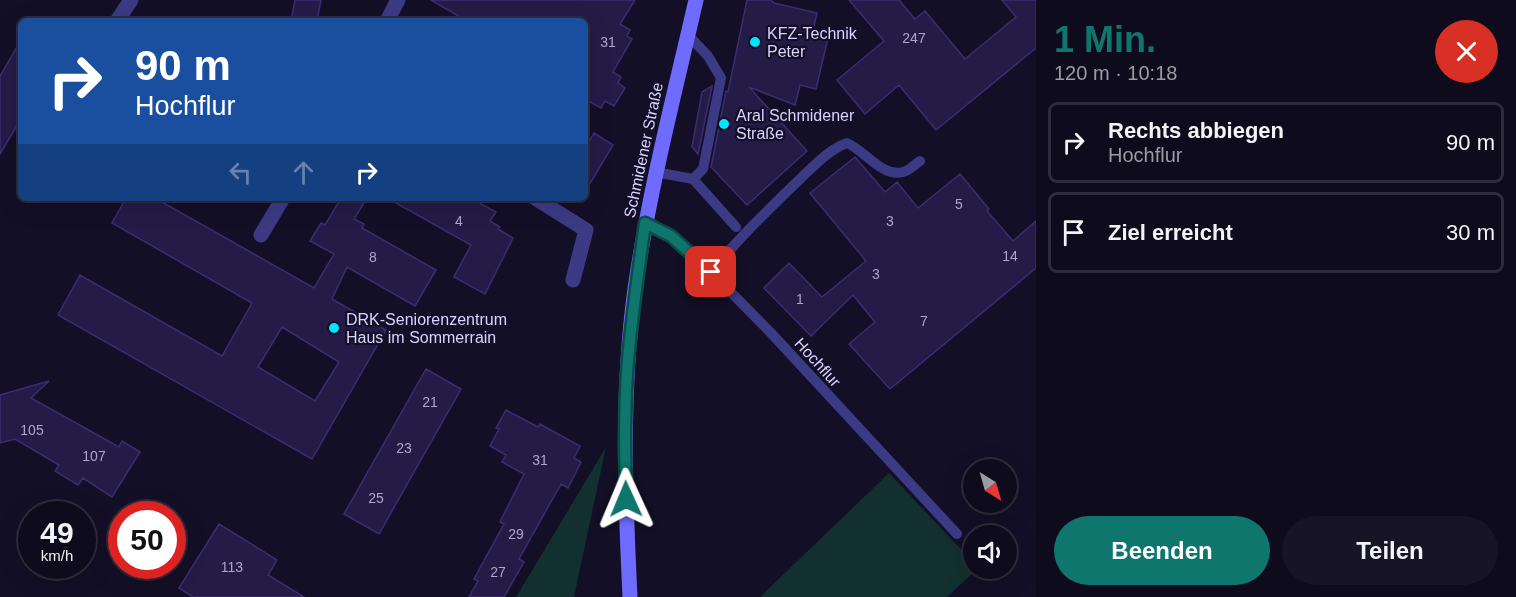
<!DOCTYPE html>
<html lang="de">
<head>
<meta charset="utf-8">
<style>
  body { margin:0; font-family:Arial,sans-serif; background:#171425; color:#f1f3f6; height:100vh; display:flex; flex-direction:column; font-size:22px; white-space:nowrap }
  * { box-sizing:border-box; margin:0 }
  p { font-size:20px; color:#9b9ba3 }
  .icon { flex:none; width:33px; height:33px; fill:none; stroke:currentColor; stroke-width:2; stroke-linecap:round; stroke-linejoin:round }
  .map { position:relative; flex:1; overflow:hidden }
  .details { display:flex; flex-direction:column; background:#0e0b1c; width:480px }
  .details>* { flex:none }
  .hud { position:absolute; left:18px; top:18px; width:570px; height:183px; border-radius:9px; box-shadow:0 6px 24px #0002,0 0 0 2px #2e2b3b; background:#1a4fa0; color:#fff; overflow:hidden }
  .needle { width:39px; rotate:143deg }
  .tools { position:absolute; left:963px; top:459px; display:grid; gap:12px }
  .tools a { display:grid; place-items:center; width:54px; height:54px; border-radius:50%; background:#0e0b1c; box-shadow:0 6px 24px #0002,0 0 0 2px #2e2b3b; font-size:30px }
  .speed { position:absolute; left:18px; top:501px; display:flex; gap:12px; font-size:30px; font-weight:700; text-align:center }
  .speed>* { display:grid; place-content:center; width:78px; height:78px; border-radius:50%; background:#0e0b1c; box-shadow:0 6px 24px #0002,0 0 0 2px #2e2b3b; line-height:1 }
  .speed small { font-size:15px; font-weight:400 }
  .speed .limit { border:9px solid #d22; background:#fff; color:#111 }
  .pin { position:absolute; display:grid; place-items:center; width:51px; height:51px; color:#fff; margin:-26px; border-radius:12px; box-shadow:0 3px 9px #0006 }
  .me { position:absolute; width:66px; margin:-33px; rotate:359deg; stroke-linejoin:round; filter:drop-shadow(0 0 4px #0008) }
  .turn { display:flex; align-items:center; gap:21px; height:126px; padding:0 18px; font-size:27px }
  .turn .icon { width:78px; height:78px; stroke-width:2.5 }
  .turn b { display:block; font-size:42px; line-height:51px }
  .lanes { display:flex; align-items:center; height:57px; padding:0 18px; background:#0003; justify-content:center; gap:30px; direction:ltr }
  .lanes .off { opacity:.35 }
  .round { display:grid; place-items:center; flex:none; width:63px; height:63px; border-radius:32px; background:#171425 }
  .summary { display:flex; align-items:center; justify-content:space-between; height:102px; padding:0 18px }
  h1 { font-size:36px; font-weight:700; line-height:45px; color:#0f766e }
  .button { display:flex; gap:12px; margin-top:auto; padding:12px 18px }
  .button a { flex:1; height:69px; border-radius:36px; background:#0f766e; color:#fff; font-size:24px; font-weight:700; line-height:69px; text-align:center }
  .button a+a { background:#171425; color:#f1f3f6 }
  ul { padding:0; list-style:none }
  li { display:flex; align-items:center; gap:18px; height:81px; margin:0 12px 9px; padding:0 6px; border:3px solid #2e2b3b; border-radius:9px }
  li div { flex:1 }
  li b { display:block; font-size:22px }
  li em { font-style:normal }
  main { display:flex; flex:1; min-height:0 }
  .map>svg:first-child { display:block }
</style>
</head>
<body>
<main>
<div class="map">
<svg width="1036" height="597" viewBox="0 0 1036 597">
  <rect width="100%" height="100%" fill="#130f26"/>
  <path fill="#12302f" d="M606 447 574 597H516Z
    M889 473 973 562 974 568 977 569 947 597H760Z"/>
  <path fill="#241b47" stroke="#3b2d73" stroke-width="1.5" fill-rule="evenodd" d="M295 0H321L317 21H291Z
    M431 0H635L620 24 630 30 627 36 632 39 613 72 621 77 618 83 625 88 614 106 605 101 601 108 585 99V21H467Z
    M747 0H771L774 3 817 13 812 35 828 38 816 89 800 85 795 105 749 87 807 151 747 205 711 167 726 91 728 92Z
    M849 0H899L915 19 925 11 965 59 1016 17 1002 0H1036V48L936 130 899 85 865 114 837 80 884 41Z
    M21 40V119L0 154V76Z
    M712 86 698 154 692 147 702 92Z
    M594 133 613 145 585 192V148Z
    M855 157 885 192 897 182 918 208 960 174 989 209 987 211 1013 241 1036 221V268L890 389 849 344 875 322 853 295 811 336 764 288 789 263 822 297 866 261 810 193Z
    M126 198H155L314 288 334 254 310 241 321 223 325 225 341 198H367L354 219 364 224 362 228 436 270 415 306 347 267 332 299 386 330 312 459 58 315 80 275 222 356 252 303 112 223ZM282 327 339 362 315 401 258 367Z
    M387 198H484L481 204 496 212 490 221 500 227 498 229 513 238 485 294 454 277 471 245Z
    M426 369 461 389 379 534 344 514Z
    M49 381 31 398 119 447 122 441 140 452 112 497 83 478 78 485 55 471 59 465 15 439 0 443V395Z
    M506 410 538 427 540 424 580 446 574 458 581 462 568 488 561 484 519 559 524 562 504 597H469L478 581 474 579 504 524 500 522 524 474 502 462 506 455 490 446 499 429 496 428Z
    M219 524 277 560 268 575 304 597H193L179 588Z"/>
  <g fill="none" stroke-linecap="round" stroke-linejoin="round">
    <path stroke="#3d3a85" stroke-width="10" d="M688 35 708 56 721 78 703 169 693 179
      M655 172 693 179 736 227
      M645 223 671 236 711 272 771 333 957 534
      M711 272C738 239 768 210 799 180 814 166 828 150 847 143 864 150 883 178 903 172 909 171 915 164 920 161"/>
    <path stroke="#3d3a85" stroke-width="15" d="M117 21 131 0
      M387 21 398 0
      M535 198 586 230 573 280
      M261 235 283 198"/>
    <path stroke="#6f6bff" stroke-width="15" d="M630 597C625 494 621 391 635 289 649 191 674 96 696 0"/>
  </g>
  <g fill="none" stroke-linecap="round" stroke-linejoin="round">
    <g stroke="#0a4d48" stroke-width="15">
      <path id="route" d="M626 499C625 453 624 406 628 360 632 314 639 268 645 223L671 236 711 272"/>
    </g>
    <use href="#route" stroke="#0f766e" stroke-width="10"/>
  </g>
  <g fill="#00e5ff" stroke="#130f26" stroke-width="2">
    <circle cx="755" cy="42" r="6"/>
    <circle cx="724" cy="124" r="6"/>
    <circle cx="334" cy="328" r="6"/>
  </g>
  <g text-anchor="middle" stroke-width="4.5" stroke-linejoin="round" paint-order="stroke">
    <g font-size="14" fill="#aca6d1">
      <text x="914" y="43">247</text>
      <text x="608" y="47">31</text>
      <text x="959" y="209">5</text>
      <text x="459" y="226">4</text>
      <text x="890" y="226">3</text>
      <text x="1010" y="261">14</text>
      <text x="373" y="262">8</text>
      <text x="876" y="279">3</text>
      <text x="800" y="304">1</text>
      <text x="924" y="326">7</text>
      <text x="430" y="407">21</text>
      <text x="32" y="435">105</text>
      <text x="404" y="453">23</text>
      <text x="94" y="461">107</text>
      <text x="540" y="465">31</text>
      <text x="376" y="503">25</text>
      <text x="516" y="539">29</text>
      <text x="232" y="572">113</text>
      <text x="498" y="577">27</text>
    </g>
    <g font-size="16" fill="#d9d4ff" stroke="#130f26" text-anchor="start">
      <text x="767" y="39">KFZ-Technik<tspan x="767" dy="18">Peter</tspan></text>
      <text x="736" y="121">Aral Schmidener<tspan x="736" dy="18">Straße</tspan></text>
      <text x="346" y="325">DRK-Seniorenzentrum<tspan x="346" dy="18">Haus im Sommerrain</tspan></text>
    </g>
    <g font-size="16" fill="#d9d4ff" stroke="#130f26">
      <text transform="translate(643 150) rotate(-78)" y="6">Schmidener Straße</text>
      <text transform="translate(818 362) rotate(48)" y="6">Hochflur</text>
    </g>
  </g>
</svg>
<div class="tools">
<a><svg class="needle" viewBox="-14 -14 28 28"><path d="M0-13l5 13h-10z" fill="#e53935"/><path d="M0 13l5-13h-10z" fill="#9b9ba3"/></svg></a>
<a><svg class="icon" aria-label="sound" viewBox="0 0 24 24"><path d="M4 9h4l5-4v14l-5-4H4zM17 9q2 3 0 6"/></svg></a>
</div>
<div class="speed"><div>49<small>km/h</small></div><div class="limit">50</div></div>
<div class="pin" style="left:711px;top:272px;background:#d93025"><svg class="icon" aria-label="arrive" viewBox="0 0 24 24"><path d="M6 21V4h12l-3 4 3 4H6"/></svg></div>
<svg class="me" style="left:626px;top:499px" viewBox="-20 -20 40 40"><path d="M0-17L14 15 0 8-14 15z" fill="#0f766e" stroke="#fff" stroke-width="4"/></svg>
<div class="hud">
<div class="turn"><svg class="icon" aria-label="right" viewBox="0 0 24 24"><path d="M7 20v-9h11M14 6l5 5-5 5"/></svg><div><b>90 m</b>Hochflur</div></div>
<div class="lanes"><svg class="icon off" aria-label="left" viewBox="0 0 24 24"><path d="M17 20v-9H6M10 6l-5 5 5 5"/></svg><svg class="icon off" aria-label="ahead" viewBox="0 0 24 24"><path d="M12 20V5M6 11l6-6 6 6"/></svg><svg class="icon" aria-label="right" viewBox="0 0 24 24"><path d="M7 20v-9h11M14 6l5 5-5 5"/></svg></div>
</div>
</div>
<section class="details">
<div class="summary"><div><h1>1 Min.</h1><p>120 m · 10:18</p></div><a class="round" style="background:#d93025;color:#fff"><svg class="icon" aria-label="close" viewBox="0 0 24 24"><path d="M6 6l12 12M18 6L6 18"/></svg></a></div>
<ul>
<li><svg class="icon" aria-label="right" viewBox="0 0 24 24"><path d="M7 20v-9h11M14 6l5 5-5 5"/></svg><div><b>Rechts abbiegen</b><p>Hochflur</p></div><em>90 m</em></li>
<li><svg class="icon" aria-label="arrive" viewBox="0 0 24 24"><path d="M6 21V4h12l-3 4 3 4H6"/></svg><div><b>Ziel erreicht</b></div><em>30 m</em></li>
</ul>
<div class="button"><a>Beenden</a><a>Teilen</a></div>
</section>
</main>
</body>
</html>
